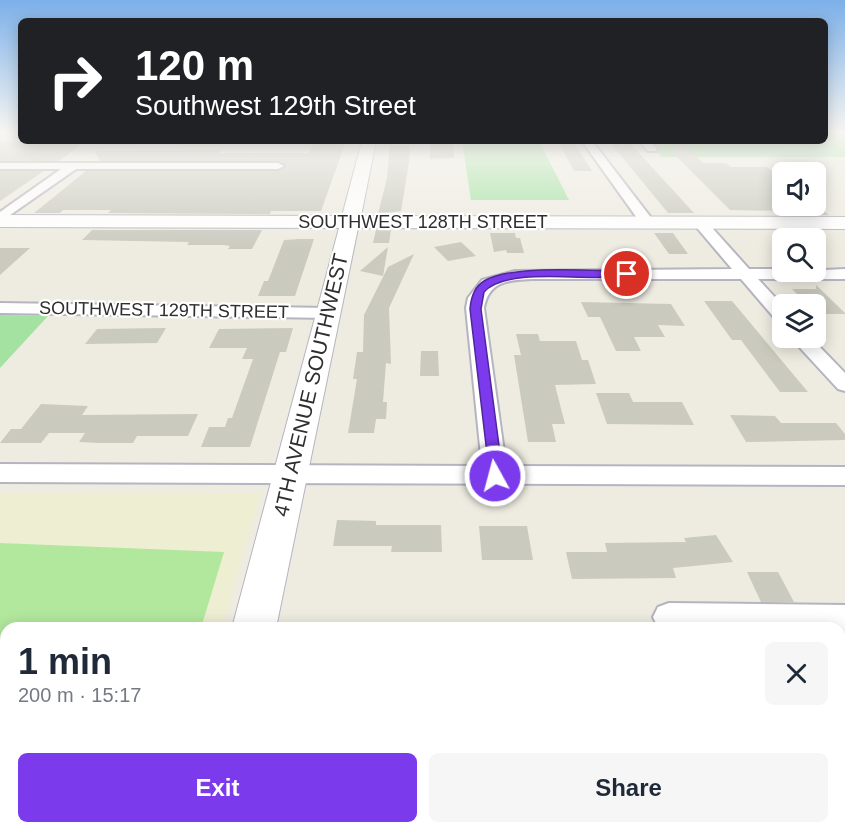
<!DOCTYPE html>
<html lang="en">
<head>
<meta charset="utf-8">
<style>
  body { margin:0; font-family:Helvetica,sans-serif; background:#f6f6f7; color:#1f2937; height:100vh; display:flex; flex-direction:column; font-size:22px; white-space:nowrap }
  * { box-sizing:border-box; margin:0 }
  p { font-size:20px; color:#747a83 }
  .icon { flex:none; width:33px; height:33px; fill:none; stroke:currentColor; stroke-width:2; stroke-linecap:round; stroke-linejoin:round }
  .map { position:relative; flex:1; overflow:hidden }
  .drawer { position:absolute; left:0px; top:622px; width:846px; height:212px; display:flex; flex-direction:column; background:#fff; border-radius:18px 18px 0 0; box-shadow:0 3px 15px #0003 }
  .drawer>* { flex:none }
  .top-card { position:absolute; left:18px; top:18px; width:810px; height:126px; border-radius:9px; box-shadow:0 3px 15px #0003; background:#202124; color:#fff; overflow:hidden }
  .fabs { position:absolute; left:772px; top:162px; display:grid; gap:12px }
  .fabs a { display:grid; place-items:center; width:54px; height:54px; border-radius:9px; background:#fff; box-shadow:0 3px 15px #0003; font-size:30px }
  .pin { position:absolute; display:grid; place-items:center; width:51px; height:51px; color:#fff; margin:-26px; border:3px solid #fff; border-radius:50%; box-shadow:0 2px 6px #0007 }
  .me { position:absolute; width:66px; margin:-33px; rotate:353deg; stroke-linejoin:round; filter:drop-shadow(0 0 4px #0008) }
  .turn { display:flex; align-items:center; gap:21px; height:126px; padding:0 18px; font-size:27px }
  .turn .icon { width:78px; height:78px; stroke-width:2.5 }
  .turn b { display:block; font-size:42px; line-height:51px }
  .round { display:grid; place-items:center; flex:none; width:63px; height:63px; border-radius:9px; background:#f6f6f7 }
  .headline { display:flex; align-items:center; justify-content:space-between; height:102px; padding:0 18px }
  h1 { font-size:36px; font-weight:600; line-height:45px }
  .action { display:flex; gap:12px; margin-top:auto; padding:12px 18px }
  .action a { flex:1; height:69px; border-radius:9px; background:#7c3aed; color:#fff; font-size:24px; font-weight:600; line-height:69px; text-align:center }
  .action a+a { background:#f6f6f7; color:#1f2937 }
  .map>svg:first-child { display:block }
</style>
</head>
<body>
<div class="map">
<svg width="845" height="833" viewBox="0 0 845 833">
  <rect width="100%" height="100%" fill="#eeece1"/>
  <path fill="#eeeed2" d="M0 493 260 494 222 628H6V828H165L164 833H0Z"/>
  <path fill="#a3e2a0" d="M825 133H845V157H662L647 141H825Z
    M462 141H539L569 200H471Z
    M0 315 48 316 0 368Z"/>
  <path fill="#b2e89d" d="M0 543 224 552 201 628H6V828H142L140 833H0Z"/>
  <path fill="#cacabf" d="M0 141H78L75 143H83L59 161H0Z
    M321 141H346L321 211H271L270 214 108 213 111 210H63L60 213H34L86 171H278L286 167 278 161H100L95 151 221 150 218 153H309L314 143Z
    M437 141H453L454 158 430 159V143H437Z
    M558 141H573L592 171H574Z
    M609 141H628L694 213H668Z
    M679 141 703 163H726L731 167H767L776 173H783V211L730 210 670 150Z
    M390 145 410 146 409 162 401 211 378 214 387 178Z
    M0 171H44L0 201Z
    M792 206H816L829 215H804Z
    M92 230H262L252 249H228L230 246 224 245H187L189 242 82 240Z
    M376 230H391L389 243H373Z
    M490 233H515L516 238H520L524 253H507L506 250 494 252Z
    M654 233H673L688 254H669Z
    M299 239H314L295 296H258L264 281H268L284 240Z
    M461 242 476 256 448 261 434 247Z
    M388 247 383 276 360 271Z
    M0 248H30L0 275Z
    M414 254 389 308 391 364 386 363 383 402H387L386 419H376L374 433H348L357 379H353L357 352H363L364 315 388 267Z
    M816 285 845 313V314H816V304H807L792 289H816Z
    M704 301H732L808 392H780L741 340H732Z
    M581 302 671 304 685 326 658 325 665 337H634L641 351H616L600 317H588Z
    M166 328 157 343 85 344 97 329Z
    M293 328 286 352H280L250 447H201L209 427H225L228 418H232L253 359H242L247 348H209L219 329Z
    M516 334H538L540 341H576L582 360H588L596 384 555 385 565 424H552L556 442H528L514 355H521Z
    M421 351H438L439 376H420Z
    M596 393H629L633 402H682L694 425 607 424Z
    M41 404 88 406 82 415 198 414 188 436H137L133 443H100L79 442 85 433H49L41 443H0L11 429H21Z
    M730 415 775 416 781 423H836L845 434V440L746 442Z
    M337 520 376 521V525H441L442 552H391L392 546H333Z
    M479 526H527L533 560H482Z
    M716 535 733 562 673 568 676 578 572 579 566 552H607L605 543 686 542 684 538Z
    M747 572H778L794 602H761Z"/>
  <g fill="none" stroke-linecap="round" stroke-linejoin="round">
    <g stroke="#b6b4c0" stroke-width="4">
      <path id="street" d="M582 141H592L652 219 654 222 652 225H642Z
        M639 141H650L657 149 656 151H648Z
        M0 163H278L284 166 278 169H76L0 222V212L61 169H0Z
        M700 219 705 220 749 269H783V272L845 269V279H758L783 306V322L777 321 741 279H534C510 280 489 280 484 308L506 466 845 467V485L0 482V464L482 466 466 308 468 298 482 280 515 271 732 269 693 223Z
        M0 303 328 308 334 309 337 313 334 317 328 318 0 313Z
        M791 338H811L845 373V391L838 389Z
        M669 603 845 605V633H840V628H662L658 627 653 617 658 607Z"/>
    </g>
    <g stroke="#b6b4c0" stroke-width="2">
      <path id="secondary" d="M362 141H376L361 216 845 217V229L358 228 276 628H232L339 228 0 227V215L342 216Z
        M179 828H237L236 833H178Z"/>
    </g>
    <use href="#street" fill="#fff" fill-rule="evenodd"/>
    <use href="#secondary" fill="#fff" fill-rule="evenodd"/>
  </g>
  <linearGradient id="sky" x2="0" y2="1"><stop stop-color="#7cb0e9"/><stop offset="0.53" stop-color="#f7f6f2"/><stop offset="1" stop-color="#f7f6f2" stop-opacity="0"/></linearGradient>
  <rect width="845" height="250" fill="url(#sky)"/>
  <path fill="#7c3aed" stroke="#51269a" stroke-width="1.5" d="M627 271 632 274 631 276C595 283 508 265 484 292L481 309 503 476 500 479H490L470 309C471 297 474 287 484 281 513 264 592 271 627 271Z"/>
  <g text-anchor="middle" stroke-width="4.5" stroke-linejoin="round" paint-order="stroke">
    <g font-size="18" fill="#2e2e2e" stroke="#fff">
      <text x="423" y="228">SOUTHWEST 128TH STREET</text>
      <text transform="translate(164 310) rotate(1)" y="6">SOUTHWEST 129TH STREET</text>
    </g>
    <g font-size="21" fill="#2e2e2e" stroke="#fff">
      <text transform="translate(311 385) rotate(-77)" y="7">4TH AVENUE SOUTHWEST</text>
    </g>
  </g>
</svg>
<div class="fabs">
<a><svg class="icon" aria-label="sound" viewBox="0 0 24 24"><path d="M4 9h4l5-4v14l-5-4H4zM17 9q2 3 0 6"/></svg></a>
<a><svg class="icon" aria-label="search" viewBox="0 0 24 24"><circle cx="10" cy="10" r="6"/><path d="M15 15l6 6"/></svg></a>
<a><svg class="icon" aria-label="layers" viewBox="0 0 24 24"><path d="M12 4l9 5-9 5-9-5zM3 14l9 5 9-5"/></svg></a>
</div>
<div class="pin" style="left:627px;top:274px;background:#d93025"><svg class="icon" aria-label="arrive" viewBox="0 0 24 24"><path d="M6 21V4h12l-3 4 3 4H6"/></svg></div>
<svg class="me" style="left:495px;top:476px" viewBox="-20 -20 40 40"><circle r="17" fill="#7c3aed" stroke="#fff" stroke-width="3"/><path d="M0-11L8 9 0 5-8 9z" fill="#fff"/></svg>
<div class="top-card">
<div class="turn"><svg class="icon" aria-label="right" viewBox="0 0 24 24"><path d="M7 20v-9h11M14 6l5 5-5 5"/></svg><div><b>120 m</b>Southwest 129th Street</div></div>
</div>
<section class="drawer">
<div class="headline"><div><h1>1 min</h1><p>200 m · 15:17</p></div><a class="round"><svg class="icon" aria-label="close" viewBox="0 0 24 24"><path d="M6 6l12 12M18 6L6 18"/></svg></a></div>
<div class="action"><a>Exit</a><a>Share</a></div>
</section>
</div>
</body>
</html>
